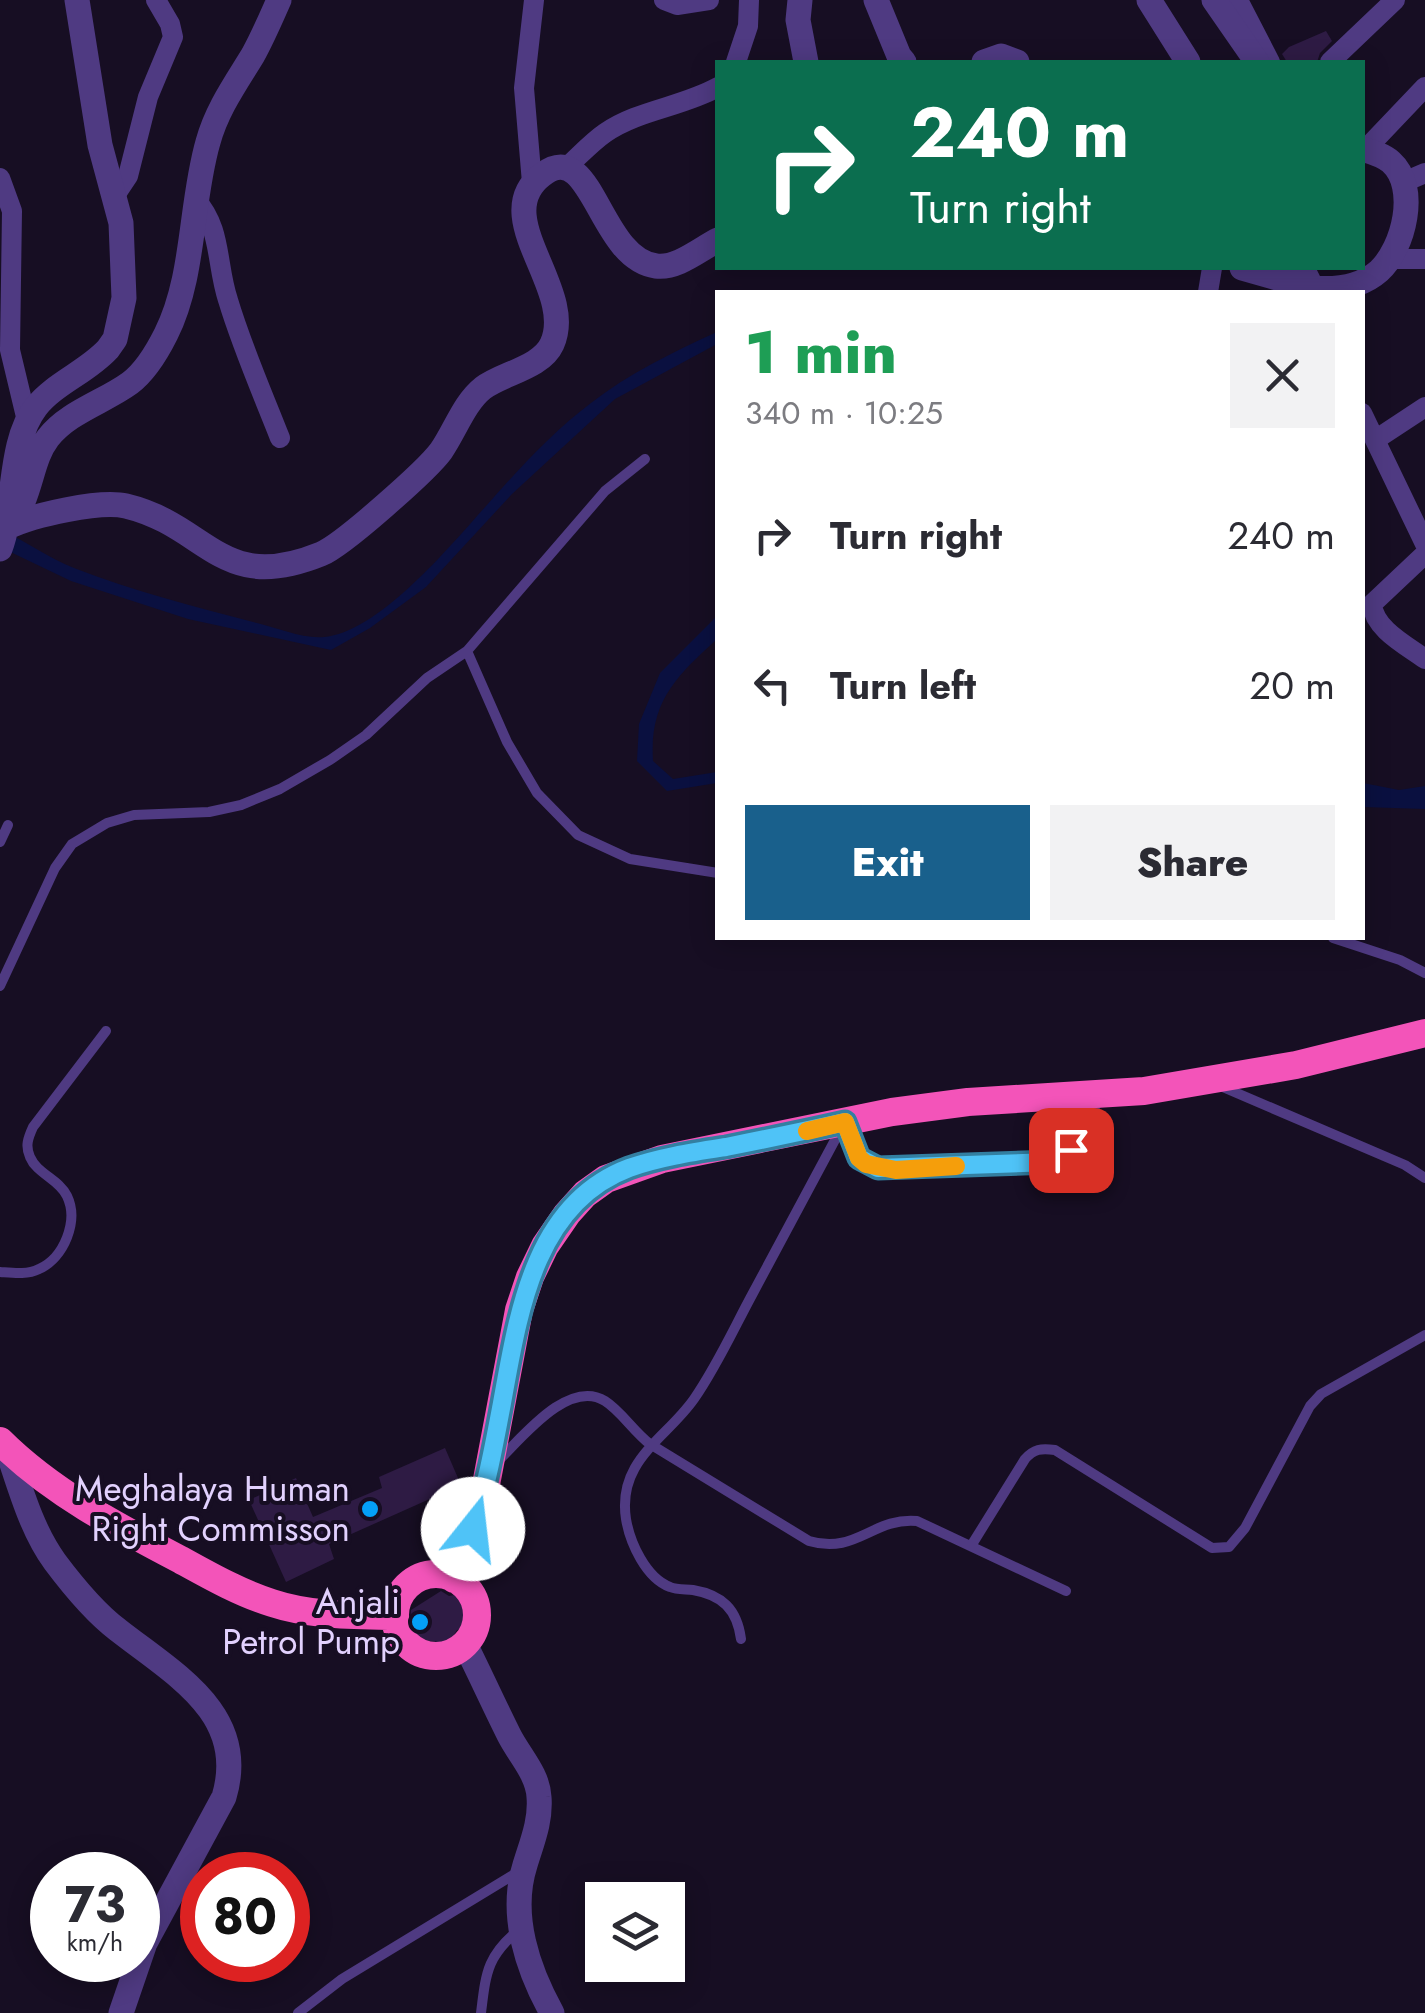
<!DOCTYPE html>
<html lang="en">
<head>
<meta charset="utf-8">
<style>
  body { margin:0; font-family:Jost,sans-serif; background:#f2f2f3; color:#2b2b33; height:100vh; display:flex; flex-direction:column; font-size:38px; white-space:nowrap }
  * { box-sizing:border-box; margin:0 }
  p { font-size:32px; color:#7c7c81 }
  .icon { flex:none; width:55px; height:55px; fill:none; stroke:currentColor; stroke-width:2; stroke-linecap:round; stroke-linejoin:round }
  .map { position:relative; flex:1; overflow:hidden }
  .drawer { position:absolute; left:715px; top:290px; width:650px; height:650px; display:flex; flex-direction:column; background:#fff; border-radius:0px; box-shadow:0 5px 25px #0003 }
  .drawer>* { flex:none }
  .guide { position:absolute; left:715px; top:60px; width:650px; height:210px; border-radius:0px; box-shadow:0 5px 25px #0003; background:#0b6e4f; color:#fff; overflow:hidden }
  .fabs { position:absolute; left:585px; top:1882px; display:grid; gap:20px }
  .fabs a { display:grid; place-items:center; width:100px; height:100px; border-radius:0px; background:#fff; box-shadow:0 5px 25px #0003; font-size:50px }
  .speed { position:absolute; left:30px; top:1852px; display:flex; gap:20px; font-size:50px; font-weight:700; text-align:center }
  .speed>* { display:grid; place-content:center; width:130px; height:130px; border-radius:50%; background:#fff; box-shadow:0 5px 25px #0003; line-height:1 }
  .speed small { font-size:25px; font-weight:400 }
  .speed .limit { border:15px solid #d22; background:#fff; color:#111 }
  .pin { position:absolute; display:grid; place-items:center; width:85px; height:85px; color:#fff; margin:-42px; border-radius:20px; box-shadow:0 5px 15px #0006 }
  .me { position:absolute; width:110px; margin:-55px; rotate:16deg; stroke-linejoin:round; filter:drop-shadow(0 0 8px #0008) }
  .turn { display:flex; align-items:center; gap:35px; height:210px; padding:0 30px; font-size:45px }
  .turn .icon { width:130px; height:130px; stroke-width:2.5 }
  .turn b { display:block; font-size:70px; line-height:85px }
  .round { display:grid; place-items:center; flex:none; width:105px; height:105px; border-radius:0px; background:#f2f2f3 }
  .overview { display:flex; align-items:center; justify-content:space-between; height:170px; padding:0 30px }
  h1 { font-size:60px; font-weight:800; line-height:75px; color:#1e9e55 }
  .cta { display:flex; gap:20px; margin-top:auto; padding:20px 30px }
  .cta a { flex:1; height:115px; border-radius:0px; background:#19608c; color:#fff; font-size:40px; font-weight:800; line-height:115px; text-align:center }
  .cta a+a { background:#f2f2f3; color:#2b2b33 }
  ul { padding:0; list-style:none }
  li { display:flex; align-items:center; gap:30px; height:150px; padding:0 30px }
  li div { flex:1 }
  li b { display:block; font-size:38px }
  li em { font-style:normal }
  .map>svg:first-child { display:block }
</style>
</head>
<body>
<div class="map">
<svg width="1425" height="2013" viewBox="0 0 1425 2013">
  <rect width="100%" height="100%" fill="#170e23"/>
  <path fill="#0a1040" d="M717 332V344L615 399 512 494 426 587 370 628 331 650 188 619 71 581 0 547V529C25 541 49 558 74 568 133 591 196 607 257 623 278 628 303 639 324 637 384 632 464 529 503 487 530 457 559 427 591 403 628 374 675 351 717 332Z
    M717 616V639C677 676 649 701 653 761L673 779 717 772V783L667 791 637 761 639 724 660 673Z
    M1363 783 1399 790 1425 786V809L1363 807Z"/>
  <path fill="#2e1b44" d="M1326 31 1332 41 1320 53 1317 62H1287L1282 54 1289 47Z
    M445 1448 461 1485 329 1544 334 1559 286 1582 249 1500 296 1478 313 1517 382 1488 379 1477Z
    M441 1591 449 1596 465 1593 470 1609 469 1628 457 1630 449 1643 428 1641 403 1631 410 1624 411 1610Z"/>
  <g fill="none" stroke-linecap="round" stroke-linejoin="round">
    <path stroke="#4f3a82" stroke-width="10" d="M467 651 507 742 537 793 578 835 630 859 718 873
      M0 842 8 825
      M1333 938 1400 960 1425 973
      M0 986 55 868 72 844 107 823 134 815 209 812 241 805 280 789 330 760 366 735 427 678 467 651 605 491 645 459
      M1218 1085 1405 1165 1425 1178
      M845 1123 859 1157 878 1168 1051 1162 1071 1150 1101 1096
      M0 1272C13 1273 27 1275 39 1269 64 1258 79 1221 67 1196 59 1179 37 1174 30 1157 25 1146 28 1138 33 1127L106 1031
      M496 1463C521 1439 568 1378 605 1401 621 1411 634 1432 650 1444L809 1541C856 1555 873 1517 917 1521L1066 1591
      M971 1546 1025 1459C1034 1449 1041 1448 1055 1450L1212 1548 1229 1547 1245 1528 1310 1406 1321 1394 1425 1335
      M741 1639C737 1609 722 1595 693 1590 686 1589 677 1590 670 1587 646 1578 630 1543 626 1519 617 1460 666 1439 694 1399 717 1366 734 1328 753 1293 783 1237 813 1181 843 1125
      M298 2013 342 1979 518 1872
      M481 2013C486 1972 487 1955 521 1928"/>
    <path stroke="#4f3a82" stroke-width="20" d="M664 0 677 5 709 0
      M1238 0 1270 62
      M736 62 748 26 749 0
      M1330 62 1395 0
      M1365 150 1425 87
      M568 166C580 155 592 142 605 133 638 110 682 107 718 87
      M0 178 12 211 10 350 27 421
      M1404 182 1425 173
      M532 183 524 88 534 0
      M116 194 128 176 148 97 173 37 170 24 156 0
      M195 199C222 228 216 264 228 300 242 347 262 392 280 438
      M1389 259H1425
      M1208 292 1212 268
      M1362 413 1425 544
      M1375 440 1425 407
      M1425 554 1372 604C1374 629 1406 645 1425 659"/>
    <path stroke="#4f3a82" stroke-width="25" d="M800 0 798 20 806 62
      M876 0 899 56 904 62
      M1149 0 1188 62
      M1214 0 1257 62
      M984 62 1001 56 1017 62
      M1242 268 1312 288 1302 268
      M1312 288C1335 290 1361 287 1379 271 1404 248 1419 187 1391 162 1383 155 1372 152 1362 149
      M8 527C33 515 100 500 126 506 209 526 220 595 321 554 343 545 427 470 441 451 455 431 464 403 483 388 503 373 541 368 552 344 577 289 487 217 542 175 593 136 598 258 656 266 677 269 700 249 718 240
      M8 527C33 496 29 463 48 438 68 412 104 402 130 383 146 371 157 352 166 334 195 276 190 204 208 142 217 109 236 83 253 55 263 37 271 18 279 0
      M0 549C16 506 8 443 36 407 55 383 87 372 108 349L115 339 124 298 121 223 100 145 77 0
      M7 1449C20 1487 31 1529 55 1562 73 1586 94 1612 118 1630 174 1674 249 1714 224 1797L145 1943 121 2013
      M465 1644C480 1674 494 1705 509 1735 519 1755 538 1774 539 1797 541 1821 532 1842 525 1865 509 1915 528 1970 552 2013"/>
    <path stroke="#f354b9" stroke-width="28" d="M0 1441C51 1492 118 1527 181 1560 210 1576 240 1593 272 1603 311 1616 354 1615 395 1616
      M395 1615a41 41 0 1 1 82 0a41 41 0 1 1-82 0Z
      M454 1579 485 1490 519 1310 530 1277 545 1246 567 1214 585 1194 606 1179 662 1159 892 1112 968 1102 1144 1091 1296 1065 1425 1033"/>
  </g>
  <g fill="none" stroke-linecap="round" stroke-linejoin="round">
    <g stroke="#337fa1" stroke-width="25">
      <path id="route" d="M473 1529C486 1488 494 1446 502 1403 518 1316 533 1204 629 1168 660 1157 694 1152 726 1147 766 1139 805 1131 845 1122L859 1158 878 1168 1052 1162 1071 1150"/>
    </g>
    <use href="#route" stroke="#4fc3f7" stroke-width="18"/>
    <path stroke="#f59e0b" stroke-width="18" d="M807 1131 845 1122 859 1158 866 1164 896 1170 956 1166"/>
  </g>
  <g fill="#04a0f8" stroke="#170e23" stroke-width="4">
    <circle cx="370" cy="1509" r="10"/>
    <circle cx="420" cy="1622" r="10"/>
  </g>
  <g text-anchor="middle" stroke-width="8" stroke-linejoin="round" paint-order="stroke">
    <g font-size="35" fill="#e2d1fe" stroke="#170e23" text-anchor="end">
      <text x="350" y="1501">Meghalaya Human<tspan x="350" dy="40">Right Commisson</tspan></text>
      <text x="400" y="1614">Anjali<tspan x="400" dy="40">Petrol Pump</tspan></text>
    </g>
  </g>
</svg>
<div class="fabs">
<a><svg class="icon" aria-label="layers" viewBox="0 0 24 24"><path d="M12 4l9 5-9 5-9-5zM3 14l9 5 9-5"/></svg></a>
</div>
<div class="speed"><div>73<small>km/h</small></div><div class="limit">80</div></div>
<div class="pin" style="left:1071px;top:1150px;background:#d93025"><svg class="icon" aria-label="arrive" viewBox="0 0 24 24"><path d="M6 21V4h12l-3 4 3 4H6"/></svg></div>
<svg class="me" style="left:473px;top:1529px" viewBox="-20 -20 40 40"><circle r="19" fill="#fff"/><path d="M0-13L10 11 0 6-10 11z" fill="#4fc3f7"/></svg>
<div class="guide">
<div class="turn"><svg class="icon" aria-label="right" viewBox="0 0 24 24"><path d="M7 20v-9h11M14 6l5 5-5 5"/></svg><div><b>240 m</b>Turn right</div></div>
</div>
<section class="drawer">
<div class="overview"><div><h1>1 min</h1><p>340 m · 10:25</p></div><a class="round"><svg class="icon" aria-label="close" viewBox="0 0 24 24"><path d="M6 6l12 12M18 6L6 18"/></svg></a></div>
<ul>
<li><svg class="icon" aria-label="right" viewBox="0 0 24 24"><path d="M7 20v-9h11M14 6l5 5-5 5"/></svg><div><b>Turn right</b></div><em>240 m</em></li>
<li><svg class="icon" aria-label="left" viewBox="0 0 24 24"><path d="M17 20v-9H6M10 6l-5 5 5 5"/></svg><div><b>Turn left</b></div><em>20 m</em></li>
</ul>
<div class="cta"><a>Exit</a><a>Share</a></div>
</section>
</div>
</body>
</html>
